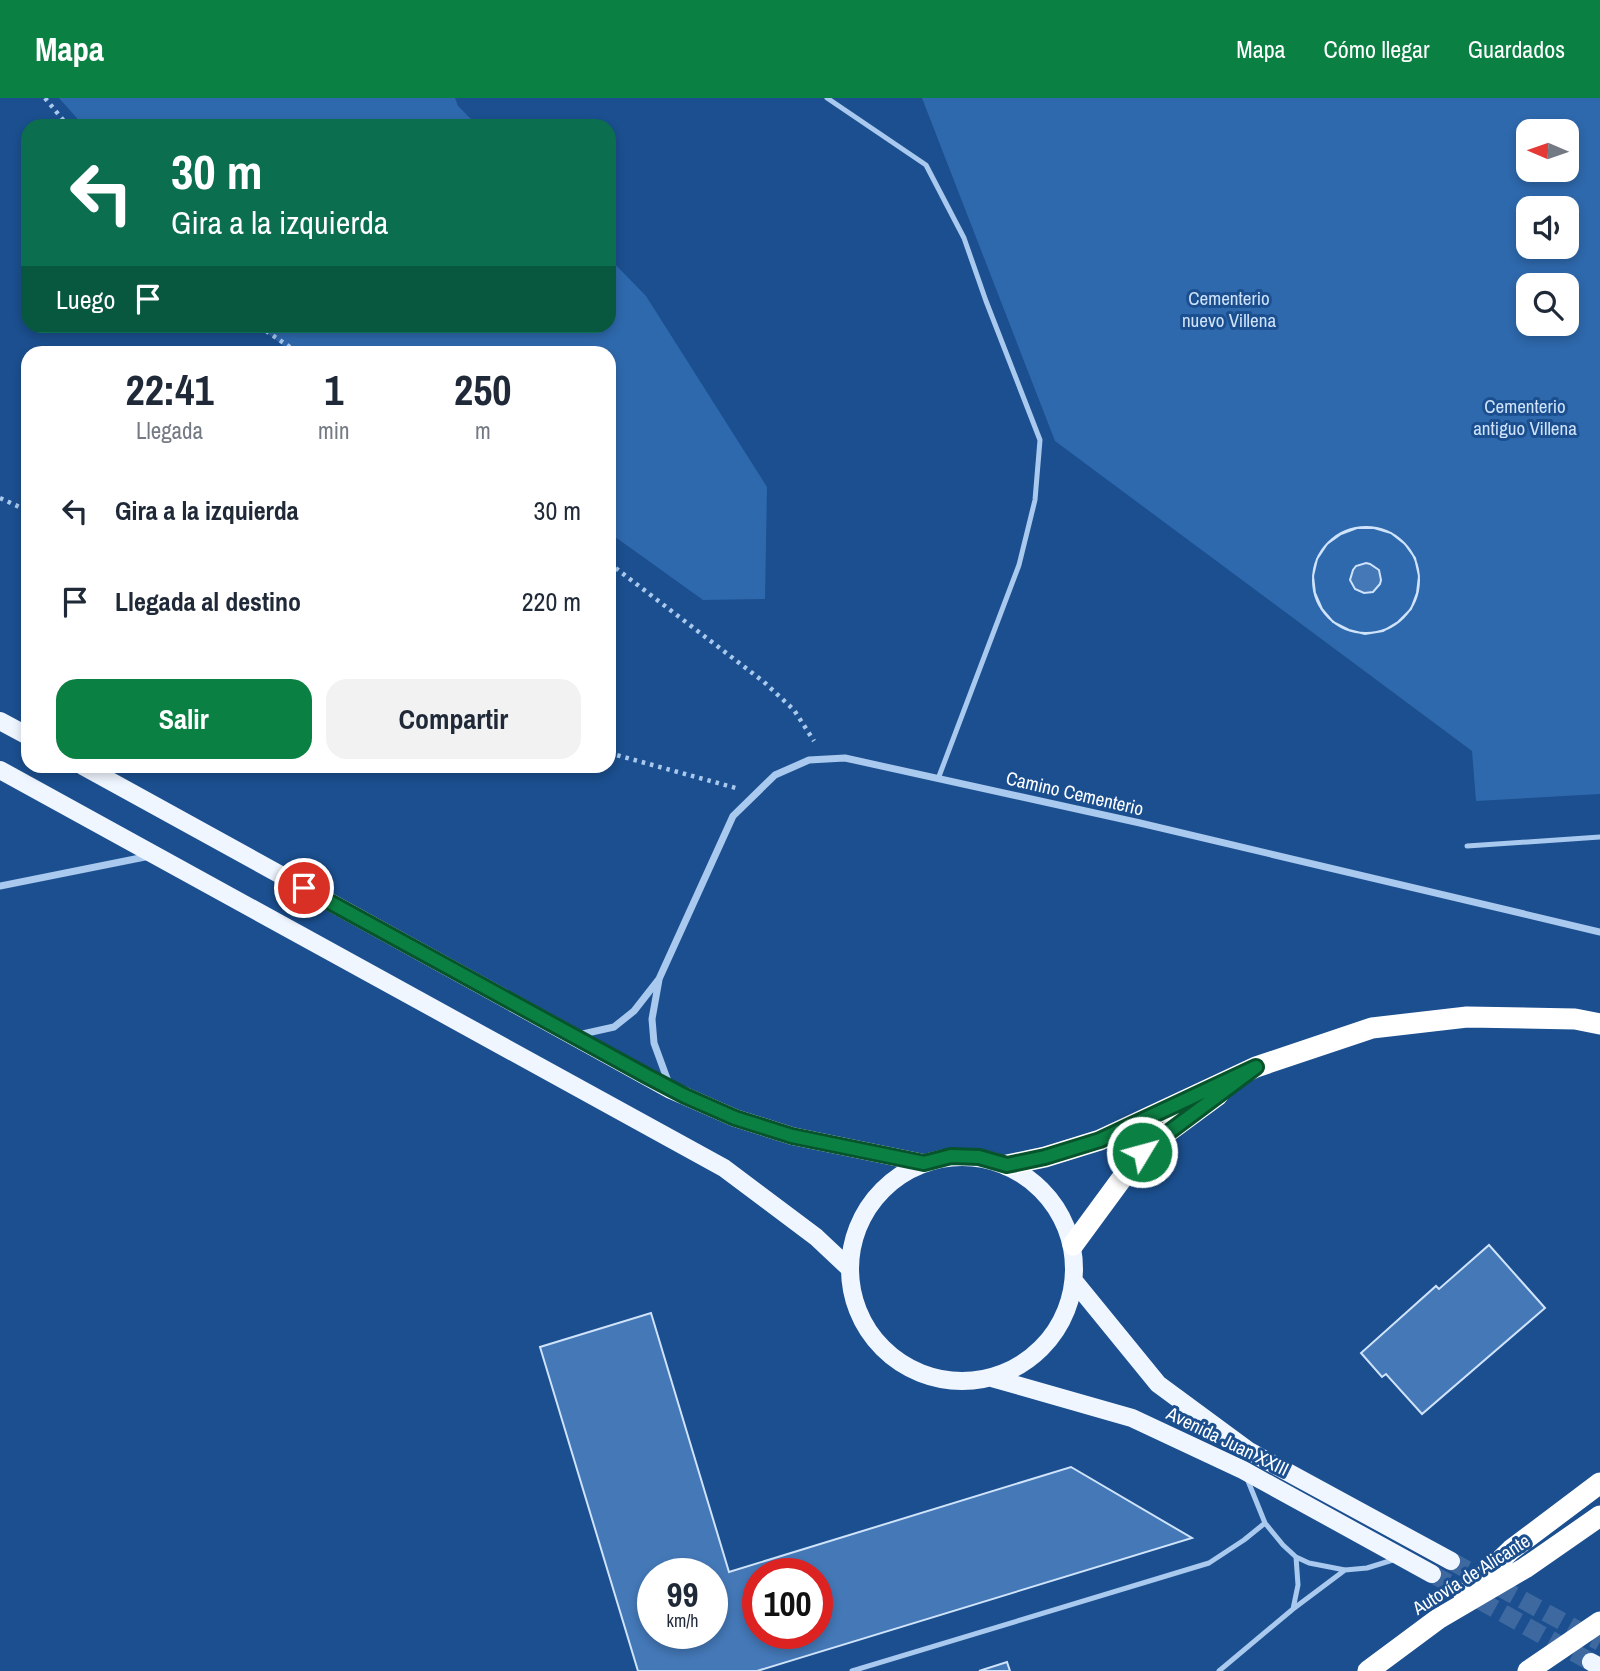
<!DOCTYPE html>
<html lang="es">
<head>
<meta charset="utf-8">
<style>
  body { margin:0; font-family:"Archivo Narrow",sans-serif; background:#f2f2f3; color:#1f2937; height:100vh; display:flex; flex-direction:column; font-size:26px; white-space:nowrap }
  * { box-sizing:border-box; margin:0 }
  p { font-size:23px; color:#747a83 }
  .icon { flex:none; width:38px; height:38px; fill:none; stroke:currentColor; stroke-width:2; stroke-linecap:round; stroke-linejoin:round }
  .map { position:relative; flex:1; overflow:hidden }
  .side { position:absolute; left:21px; top:248px; width:595px; height:427px; display:flex; flex-direction:column; background:#fff; border-radius:21px; box-shadow:0 4px 10px #0003 }
  .side>* { flex:none }
  .hud { position:absolute; left:21px; top:21px; width:595px; height:214px; border-radius:21px; box-shadow:0 4px 10px #0003; background:#0b6e4f; color:#fff; overflow:hidden }
  .needle { width:46px; rotate:272deg }
  .buttons { position:absolute; left:1516px; top:21px; display:grid; gap:14px }
  .buttons a { display:grid; place-items:center; width:63px; height:63px; border-radius:14px; background:#fff; box-shadow:0 4px 10px #0003; font-size:35px }
  .speed { position:absolute; left:637px; top:1460px; display:flex; gap:14px; font-size:35px; font-weight:700; text-align:center }
  .speed>* { display:grid; place-content:center; width:91px; height:91px; border-radius:50%; background:#fff; box-shadow:0 4px 10px #0003; line-height:1 }
  .speed small { font-size:18px; font-weight:400 }
  .speed .limit { border:10px solid #d22; background:#fff; color:#111 }
  .pin { position:absolute; display:grid; place-items:center; width:60px; height:60px; color:#fff; margin:-30px; border:4px solid #fff; border-radius:50%; box-shadow:0 2px 7px #0007 }
  .me { position:absolute; width:77px; margin:-38px; rotate:53deg; stroke-linejoin:round; filter:drop-shadow(0 0 5px #0008) }
  .turn { display:flex; align-items:center; gap:24px; height:147px; padding:0 35px; font-size:32px }
  .turn .icon { width:91px; height:91px; stroke-width:2.5 }
  .turn b { display:block; font-size:49px; line-height:60px }
  .then { display:flex; align-items:center; height:66px; padding:0 35px; background:#0003; gap:14px; font-size:26px }
  .eta { display:flex; justify-content:space-evenly; align-items:center; height:119px; text-align:center }
  .eta b { font-size:42px; font-weight:800; line-height:49px }
  .button { display:flex; gap:14px; margin-top:auto; padding:14px 35px }
  .button a { flex:1; height:80px; border-radius:21px; background:#0b8043; color:#fff; font-size:28px; font-weight:800; line-height:80px; text-align:center }
  .button a+a { background:#f2f2f3; color:#1f2937 }
  ul { padding:0; list-style:none }
  li { display:flex; align-items:center; gap:21px; height:91px; padding:0 35px }
  li div { flex:1 }
  li b { display:block; font-size:26px }
  li em { font-style:normal }
  header { display:flex; align-items:center; gap:42px; box-sizing:border-box; height:98px; padding:0 35px; background:#0b8043; color:#fff }
  header strong { font-size:33px }
  nav { display:flex; gap:38px; margin-inline-start:auto; font-size:24px }
  .map>svg:first-child { display:block }
</style>
</head>
<body>
<header>
<strong>Mapa</strong>
<nav><a>Mapa</a><a>Cómo llegar</a><a>Guardados</a></nav>
</header>
<div class="map">
<svg width="1600" height="1573" viewBox="0 0 1600 1573">
  <rect width="100%" height="100%" fill="#1b4f8f"/>
  <path fill="#2e69ad" fill-rule="evenodd" d="M59 0H455L458 8 478 28H84Z
    M922 0H1600V696L1476 703 1472 653 1055 343ZM1528 33H1566V72H1528ZM1528 110H1566V149H1528ZM1528 187H1566V226H1528Z
    M609 160 646 198 767 389 765 501 703 502 618 441 609 436V256L292 255 259 228H609Z"/>
  <path fill="#4478b7" stroke="#cfe3fa" stroke-width="2" fill-rule="evenodd" d="M1313 482a53 53 0 1 1 106 0a53 53 0 1 1-106 0Z
    M1357 430H1374L1391 435 1405 446 1415 460 1419 478 1417 495 1411 511 1398 524 1383 533 1365 536 1349 532 1333 524 1322 511 1315 495 1313 478 1317 461 1327 446 1341 436ZM1366 465 1370 466 1379 472 1381 482 1380 486 1373 494 1364 495 1355 491 1350 482 1353 472 1356 468Z
    M1489 1147 1545 1210 1422 1316 1386 1276 1382 1279 1361 1255 1436 1188 1439 1191Z
    M651 1215 729 1474 1071 1369 1192 1440 757 1573H638L540 1249ZM653 1475H712V1535H653ZM758 1475H817V1535H758Z
    M1007 1564 1010 1573H979Z"/>
  <g fill="none" stroke-linecap="round" stroke-linejoin="round">
    <path stroke="#3d69a0" stroke-width="18" stroke-dasharray="18 9" stroke-linecap="butt" d="M1451 1463 1600 1544
      M1432 1476 1591 1564"/>
    <path stroke="#a9c9ee" stroke-width="4.5" stroke-dasharray="3.5 5" stroke-linecap="butt" d="M45 0 68 28
      M259 228 300 256
      M0 400 28 413
      M609 465 764 584 794 612 814 643
      M609 655 736 690"/>
    <path stroke="#a9c9ee" stroke-width="5" d="M827 0 926 67 964 140 986 203 1040 342 1035 402 1019 467 938 681
      M1467 748 1600 739
      M1246 1378 1265 1425 1283 1447 1296 1459 1309 1465 1345 1472 1367 1470 1396 1461
      M1293 1511 1298 1487 1296 1459
      M852 1573 1209 1465 1244 1442 1265 1425
      M1219 1573 1293 1511 1345 1472"/>
    <path stroke="#a9c9ee" stroke-width="7" d="M0 788 150 758
      M659 882 652 921 654 945 669 986
      M578 937 614 929 634 913 659 881 733 718 775 677 809 662 845 660 1140 725 1600 834"/>
    <path stroke="#f0f6ff" stroke-width="18" d="M0 623 28 638
      M83 668 671 992 735 1020 792 1038 924 1065
      M0 672 724 1070 816 1139 849 1170
      M850 1171a112 112 0 1 1 224 0a112 112 0 1 1-224 0Z
      M1074 1183 1158 1286 1249 1353 1451 1463
      M992 1280 1132 1320 1243 1372 1432 1476
      M1591 1564 1600 1569"/>
    <path stroke="#fff" stroke-width="21" d="M1007 1067 1045 1059 1100 1042 1256 969 1372 930 1467 919 1575 921 1600 926
      M1073 1147 1142 1053 1218 997
      M1464 1497 1511 1452 1600 1385
      M1368 1573 1438 1521 1525 1470 1600 1418
      M1528 1573 1600 1524"/>
  </g>
  <g fill="none" stroke-linecap="round" stroke-linejoin="round">
    <g stroke="#07532c" stroke-width="18">
      <path id="route" d="M304 790 647 978 685 998 735 1020 792 1038 924 1065 951 1058 979 1059 1007 1067 1045 1059 1100 1042 1256 969 1142 1054"/>
    </g>
    <use href="#route" stroke="#0b8043" stroke-width="12"/>
  </g>
  <g text-anchor="middle" stroke-width="6" stroke-linejoin="round" paint-order="stroke">
    <g font-size="19" fill="#cfe3fa" stroke="#1b4f8f">
      <text x="1229" y="207">Cementerio<tspan x="1229" dy="22">nuevo Villena</tspan></text>
      <text x="1525" y="315">Cementerio<tspan x="1525" dy="22">antiguo Villena</tspan></text>
    </g>
    <g font-size="19" fill="#fff" stroke="#1b4f8f">
      <text transform="translate(1075 695) rotate(13)" y="7">Camino Cementerio</text>
      <text transform="translate(1228 1343) rotate(26)" y="7">Avenida Juan XXIII</text>
      <text transform="translate(1471 1476) rotate(-32)" y="7">Autovía de Alicante</text>
    </g>
  </g>
</svg>
<div class="buttons">
<a><svg class="needle" viewBox="-14 -14 28 28"><path d="M0-13l5 13h-10z" fill="#e53935"/><path d="M0 13l5-13h-10z" fill="#747a83"/></svg></a>
<a><svg class="icon" aria-label="sound" viewBox="0 0 24 24"><path d="M4 9h4l5-4v14l-5-4H4zM17 9q2 3 0 6"/></svg></a>
<a><svg class="icon" aria-label="search" viewBox="0 0 24 24"><circle cx="10" cy="10" r="6"/><path d="M15 15l6 6"/></svg></a>
</div>
<div class="speed"><div>99<small>km/h</small></div><div class="limit">100</div></div>
<div class="pin" style="left:304px;top:790px;background:#d93025"><svg class="icon" aria-label="arrive" viewBox="0 0 24 24"><path d="M6 21V4h12l-3 4 3 4H6"/></svg></div>
<svg class="me" style="left:1142px;top:1054px" viewBox="-20 -20 40 40"><circle r="17" fill="#0b8043" stroke="#fff" stroke-width="3"/><path d="M0-11L8 9 0 5-8 9z" fill="#fff"/></svg>
<div class="hud">
<div class="turn"><svg class="icon" aria-label="left" viewBox="0 0 24 24"><path d="M17 20v-9H6M10 6l-5 5 5 5"/></svg><div><b>30 m</b>Gira a la izquierda</div></div>
<div class="then">Luego<svg class="icon" aria-label="arrive" viewBox="0 0 24 24"><path d="M6 21V4h12l-3 4 3 4H6"/></svg></div>
</div>
<section class="side">
<div class="eta">
<div><b>22:41</b><p>Llegada</p></div>
<div><b>1</b><p>min</p></div>
<div><b>250</b><p>m</p></div>
</div>
<ul>
<li><svg class="icon" aria-label="left" viewBox="0 0 24 24"><path d="M17 20v-9H6M10 6l-5 5 5 5"/></svg><div><b>Gira a la izquierda</b></div><em>30 m</em></li>
<li><svg class="icon" aria-label="arrive" viewBox="0 0 24 24"><path d="M6 21V4h12l-3 4 3 4H6"/></svg><div><b>Llegada al destino</b></div><em>220 m</em></li>
</ul>
<div class="button"><a>Salir</a><a>Compartir</a></div>
</section>
</div>
</body>
</html>
